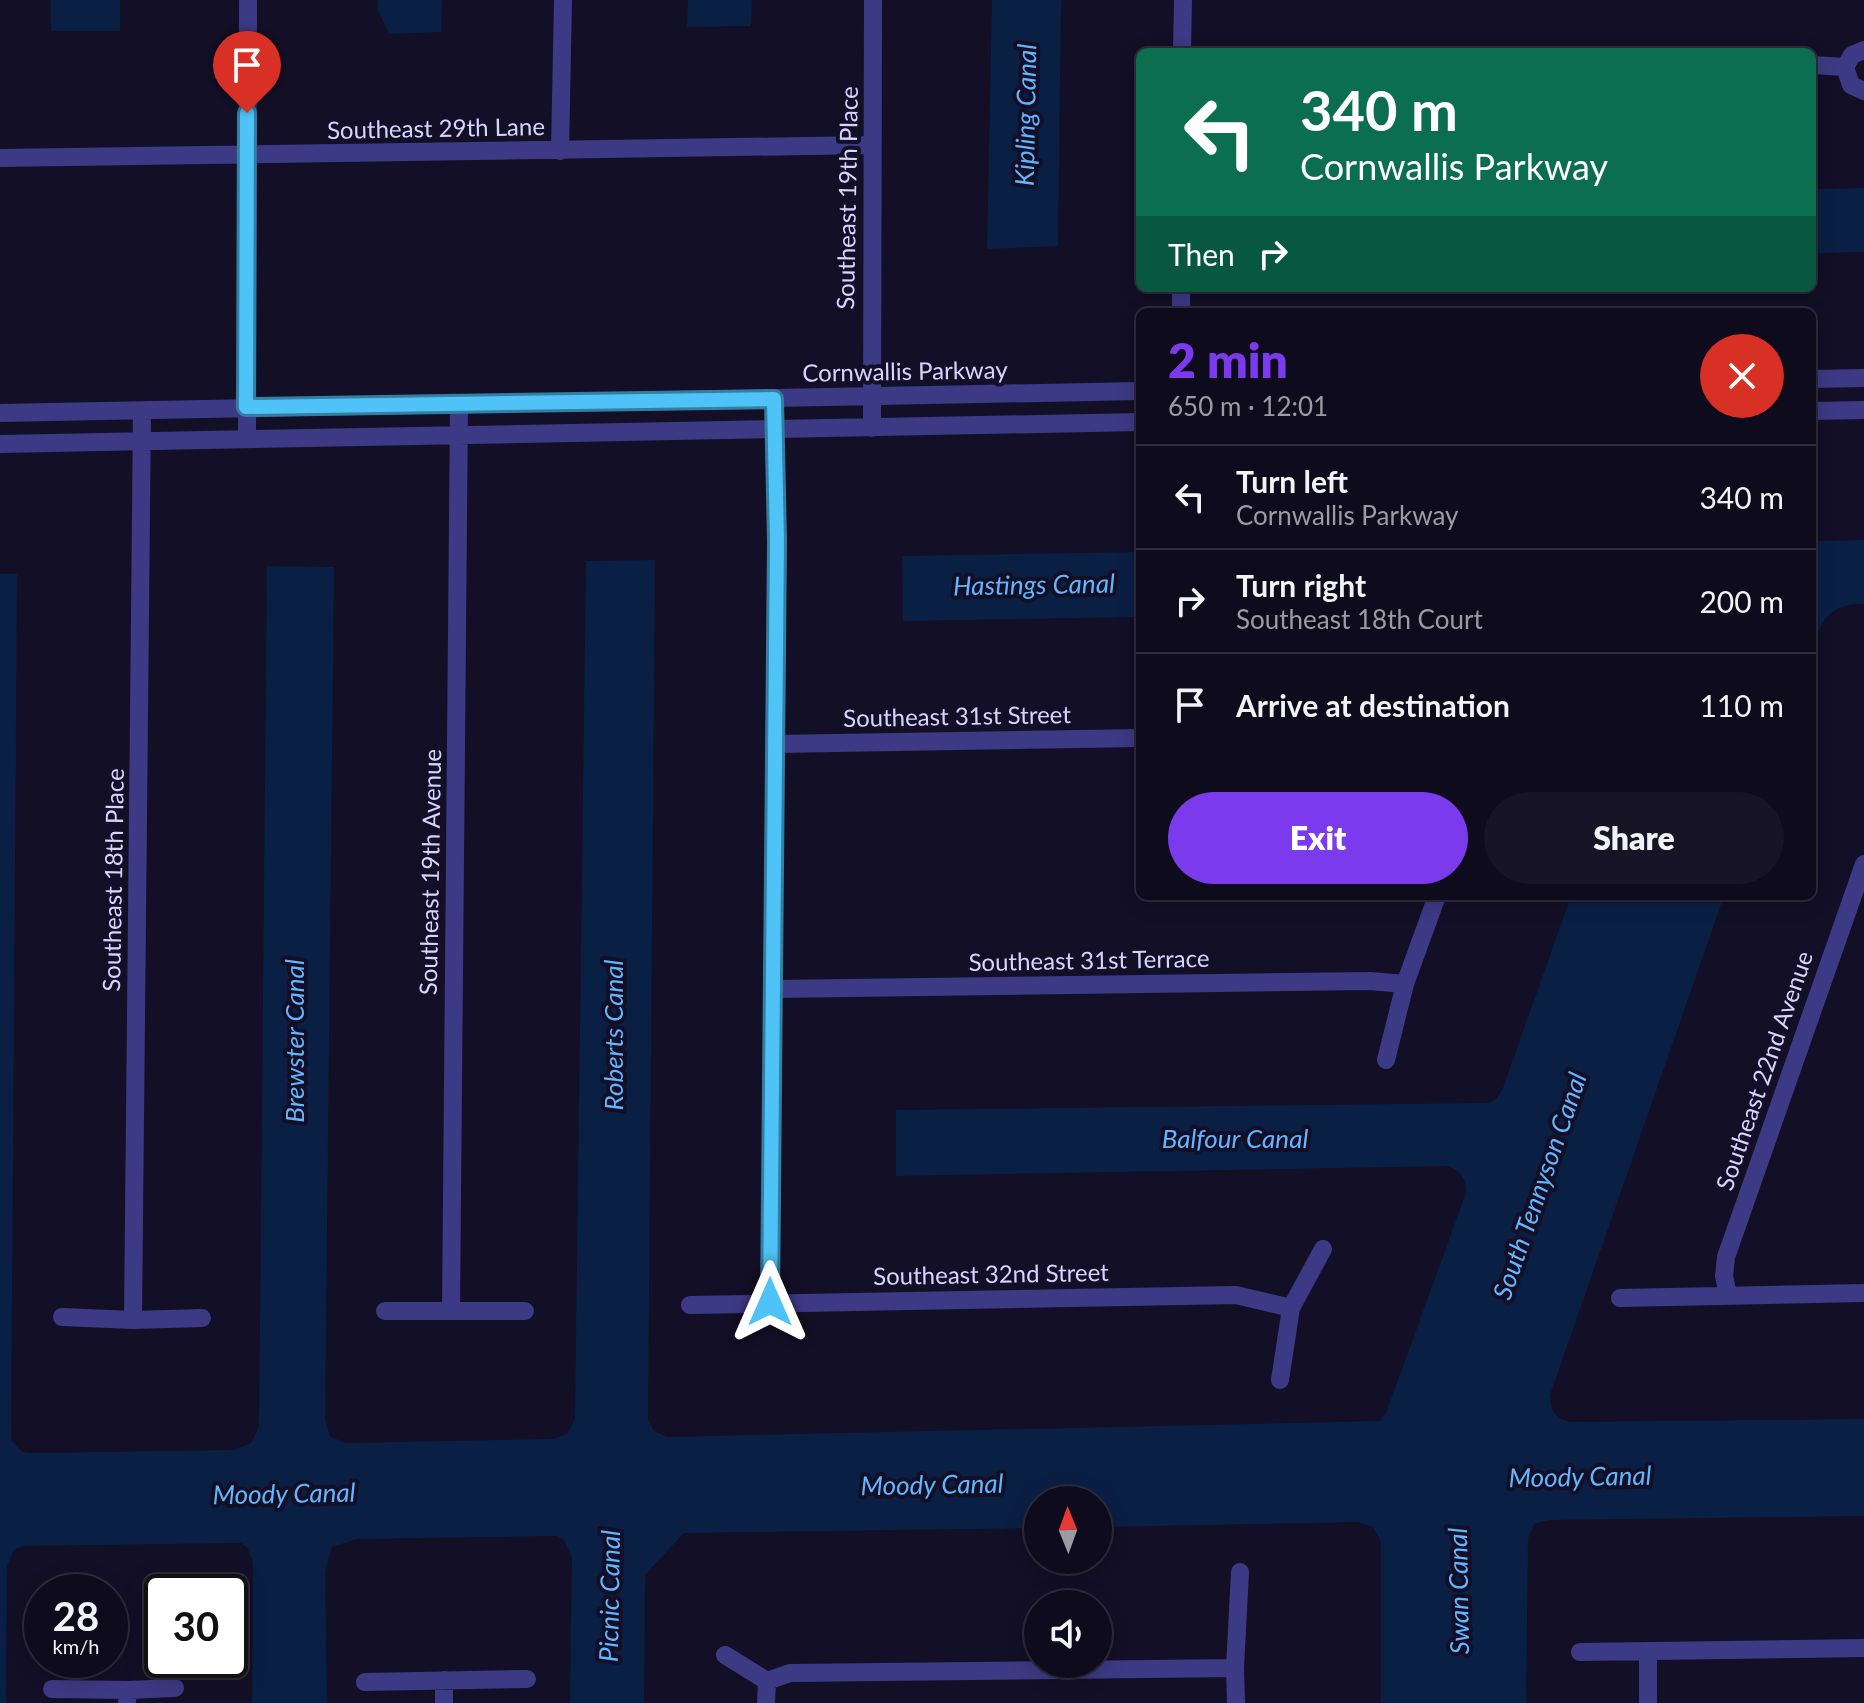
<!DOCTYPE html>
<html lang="en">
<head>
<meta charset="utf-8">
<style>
  body { margin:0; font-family:Lato,sans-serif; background:#171425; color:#f1f3f6; height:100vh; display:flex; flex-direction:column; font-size:30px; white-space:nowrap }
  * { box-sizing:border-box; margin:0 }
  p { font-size:26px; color:#9b9ba3 }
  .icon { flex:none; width:44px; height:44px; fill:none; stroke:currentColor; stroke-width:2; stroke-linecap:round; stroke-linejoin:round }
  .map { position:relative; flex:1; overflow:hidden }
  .side { position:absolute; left:1136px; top:308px; width:680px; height:592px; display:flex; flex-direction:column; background:#0e0b1c; border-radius:12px; box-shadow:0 4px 20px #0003,0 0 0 2px #2e2b3b }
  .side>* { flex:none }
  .top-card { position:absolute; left:1136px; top:48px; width:680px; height:244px; border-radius:12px; box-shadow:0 4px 20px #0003,0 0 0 2px #2e2b3b; background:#0b6e4f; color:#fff; overflow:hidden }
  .needle { width:52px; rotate:359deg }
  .buttons { position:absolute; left:1024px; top:1486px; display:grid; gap:16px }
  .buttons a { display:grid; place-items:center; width:88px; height:88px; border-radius:50%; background:#0e0b1c; box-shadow:0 4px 20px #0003,0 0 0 2px #2e2b3b; font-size:40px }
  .speed { position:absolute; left:24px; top:1574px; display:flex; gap:16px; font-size:40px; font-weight:700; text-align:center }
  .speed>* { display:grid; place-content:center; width:104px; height:104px; border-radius:50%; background:#0e0b1c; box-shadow:0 4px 20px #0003,0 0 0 2px #2e2b3b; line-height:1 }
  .speed small { font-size:20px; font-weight:400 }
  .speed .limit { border:4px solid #111; border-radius:12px; background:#fff; color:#111 }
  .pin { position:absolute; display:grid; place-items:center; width:68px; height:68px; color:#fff; margin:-82px -34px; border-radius:50% 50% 50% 0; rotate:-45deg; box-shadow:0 0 8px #0007 }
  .pin .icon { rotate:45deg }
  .me { position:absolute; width:88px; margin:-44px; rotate:0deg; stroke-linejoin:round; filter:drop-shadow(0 0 6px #0008) }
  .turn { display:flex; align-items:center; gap:28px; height:168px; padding:0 32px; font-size:36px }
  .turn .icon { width:104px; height:104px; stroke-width:2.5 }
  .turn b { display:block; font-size:56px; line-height:68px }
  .then { display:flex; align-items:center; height:76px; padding:0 32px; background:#0003; gap:16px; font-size:30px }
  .round { display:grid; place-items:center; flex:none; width:84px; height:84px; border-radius:42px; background:#171425 }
  .summary { display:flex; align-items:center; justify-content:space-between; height:136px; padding:0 32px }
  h1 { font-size:48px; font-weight:800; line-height:60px; color:#7c3aed }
  .cta { display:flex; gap:16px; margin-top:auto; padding:16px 32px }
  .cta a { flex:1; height:92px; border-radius:48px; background:#7c3aed; color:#fff; font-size:32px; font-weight:800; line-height:92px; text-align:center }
  .cta a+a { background:#171425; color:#f1f3f6 }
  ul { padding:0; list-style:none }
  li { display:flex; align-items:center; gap:24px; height:104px; padding:0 32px; border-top:2px solid #2e2b3b }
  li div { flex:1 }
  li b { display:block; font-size:30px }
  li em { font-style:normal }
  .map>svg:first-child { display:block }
</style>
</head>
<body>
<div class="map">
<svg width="1864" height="1703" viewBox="0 0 1864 1703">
  <rect width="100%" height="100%" fill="#130f26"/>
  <path fill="#0a1f44" d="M51 0H120V31H51Z
    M378 0H442L441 32 389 34 378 11Z
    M688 0H752L751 26 687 27Z
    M992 0H1061L1058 246 987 249Z
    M1864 188V252L1812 253V189Z
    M1864 540V604C1831 604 1823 617 1812 647V541Z
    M1140 552V617L903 621 902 556Z
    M655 560 648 1419 654 1431 667 1437 1380 1421 1386 1413 1466 1193C1466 1178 1461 1171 1447 1166L896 1176V1110L1488 1103 1496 1099 1503 1088 1571 896H1724L1550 1395C1550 1411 1556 1419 1572 1422L1864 1419V1516L1550 1520 1534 1524 1528 1539 1526 1703H1381V1542L1373 1527 1358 1522 1098 1527V1500H1038V1528L684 1533 645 1575 644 1703H570L572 1558 564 1540 557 1536 357 1539 332 1547 325 1572 327 1703H252L253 1562 247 1547 241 1543 24 1546 14 1550 7 1566 6 1703H0V574H17L11 1440 22 1452 31 1453 233 1450 251 1443 259 1426 267 566 334 567 325 1420 330 1436 345 1443 552 1439 567 1434 575 1419 586 561Z"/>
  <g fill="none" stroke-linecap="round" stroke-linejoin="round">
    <path stroke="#3d3a85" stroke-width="18" d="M1864 50 1852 55 1845 67 1851 85 1864 91
      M1182 52 1183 0
      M1812 65 1845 67
      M560 151 563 0
      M0 158 872 145
      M1181 312V288
      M1812 379 1864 378
      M459 405 451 1311H525
      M1812 411 1864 410
      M0 413 1140 391
      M872 428 873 0
      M247 439 248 0
      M0 444 1140 422
      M775 744 1140 738
      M773 989 1370 981 1405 984
      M1386 1060 1405 984 1437 896
      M1728 1295 1724 1276 1726 1257 1864 864
      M1620 1298 1864 1293
      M770 1302 777 541 774 399
      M690 1305 1236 1295 1291 1308 1323 1249
      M385 1311H451
      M62 1317 133 1320 142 411
      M133 1320 202 1318
      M1280 1380 1291 1308
      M1648 1651V1703
      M1580 1652 1864 1648
      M725 1655 767 1681 790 1673 1235 1668 1236 1703
      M1235 1668 1240 1572
      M365 1682 527 1679
      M52 1689 128 1690 127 1703
      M128 1690 175 1688
      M444 1703V1680
      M766 1703 767 1681"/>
  </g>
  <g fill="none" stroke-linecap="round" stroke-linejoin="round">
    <g stroke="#337fa1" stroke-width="20">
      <path id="route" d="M247 113 246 407 774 399 777 541 770 1302"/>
    </g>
    <use href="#route" stroke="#4fc3f7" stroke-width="14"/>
  </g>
  <g text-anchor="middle" stroke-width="8" stroke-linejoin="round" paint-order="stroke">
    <g font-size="24" fill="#d9d4ff" stroke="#130f26">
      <text transform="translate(436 129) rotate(-1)" y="8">Southeast 29th Lane</text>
      <text transform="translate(848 198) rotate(-89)" y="8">Southeast 19th Place</text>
      <text transform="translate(905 372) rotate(-1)" y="8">Cornwallis Parkway</text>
      <text transform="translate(957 717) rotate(-1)" y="8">Southeast 31st Street</text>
      <text transform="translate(431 872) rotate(-89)" y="8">Southeast 19th Avenue</text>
      <text transform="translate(114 880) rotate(-89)" y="8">Southeast 18th Place</text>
      <text transform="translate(1089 961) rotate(-1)" y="8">Southeast 31st Terrace</text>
      <text transform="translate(1765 1071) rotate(-71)" y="8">Southeast 22nd Avenue</text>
      <text transform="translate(991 1275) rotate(-1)" y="8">Southeast 32nd Street</text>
    </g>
    <g font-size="26" font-style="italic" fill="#62b6ff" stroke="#130f26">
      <text transform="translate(1026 115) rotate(-89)" y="9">Kipling Canal</text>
      <text transform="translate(1034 585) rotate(-1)" y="9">Hastings Canal</text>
      <text transform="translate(614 1035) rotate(-90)" y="9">Roberts Canal</text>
      <text transform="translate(295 1041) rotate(-90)" y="9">Brewster Canal</text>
      <text x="1235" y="1148">Balfour Canal</text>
      <text transform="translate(1540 1186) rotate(-71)" y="9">South Tennyson Canal</text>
      <text transform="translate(1580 1477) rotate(-1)" y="9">Moody Canal</text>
      <text transform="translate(932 1485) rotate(-1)" y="9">Moody Canal</text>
      <text transform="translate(284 1494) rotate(-1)" y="9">Moody Canal</text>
      <text transform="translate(1459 1591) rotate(-91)" y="9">Swan Canal</text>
      <text transform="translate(610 1596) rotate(-89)" y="9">Picnic Canal</text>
    </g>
  </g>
</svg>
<div class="buttons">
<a><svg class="needle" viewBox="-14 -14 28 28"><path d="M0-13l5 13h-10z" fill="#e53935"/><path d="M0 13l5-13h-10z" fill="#9b9ba3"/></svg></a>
<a><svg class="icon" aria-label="sound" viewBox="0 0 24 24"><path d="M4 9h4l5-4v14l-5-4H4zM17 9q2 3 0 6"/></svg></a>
</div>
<div class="speed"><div>28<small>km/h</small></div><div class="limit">30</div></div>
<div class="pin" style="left:247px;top:113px;background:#d93025"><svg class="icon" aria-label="arrive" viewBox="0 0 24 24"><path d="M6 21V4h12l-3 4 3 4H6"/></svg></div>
<svg class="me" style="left:770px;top:1302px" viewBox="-20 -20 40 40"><path d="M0-17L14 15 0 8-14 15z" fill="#4fc3f7" stroke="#fff" stroke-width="4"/></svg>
<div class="top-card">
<div class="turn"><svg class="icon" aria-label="left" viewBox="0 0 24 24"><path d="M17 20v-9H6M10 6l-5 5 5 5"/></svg><div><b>340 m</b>Cornwallis Parkway</div></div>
<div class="then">Then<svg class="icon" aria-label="right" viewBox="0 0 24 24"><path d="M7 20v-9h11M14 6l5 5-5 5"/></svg></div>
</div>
<section class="side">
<div class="summary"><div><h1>2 min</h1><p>650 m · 12:01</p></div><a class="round" style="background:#d93025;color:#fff"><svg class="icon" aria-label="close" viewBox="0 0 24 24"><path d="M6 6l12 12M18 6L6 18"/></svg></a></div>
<ul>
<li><svg class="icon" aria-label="left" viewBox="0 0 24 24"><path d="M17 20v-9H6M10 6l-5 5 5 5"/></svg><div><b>Turn left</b><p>Cornwallis Parkway</p></div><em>340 m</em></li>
<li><svg class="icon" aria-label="right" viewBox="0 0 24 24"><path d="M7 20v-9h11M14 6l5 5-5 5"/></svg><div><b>Turn right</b><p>Southeast 18th Court</p></div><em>200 m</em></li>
<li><svg class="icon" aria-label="arrive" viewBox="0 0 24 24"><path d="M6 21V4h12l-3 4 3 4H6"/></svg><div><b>Arrive at destination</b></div><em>110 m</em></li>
</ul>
<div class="cta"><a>Exit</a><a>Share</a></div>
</section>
</div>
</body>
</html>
